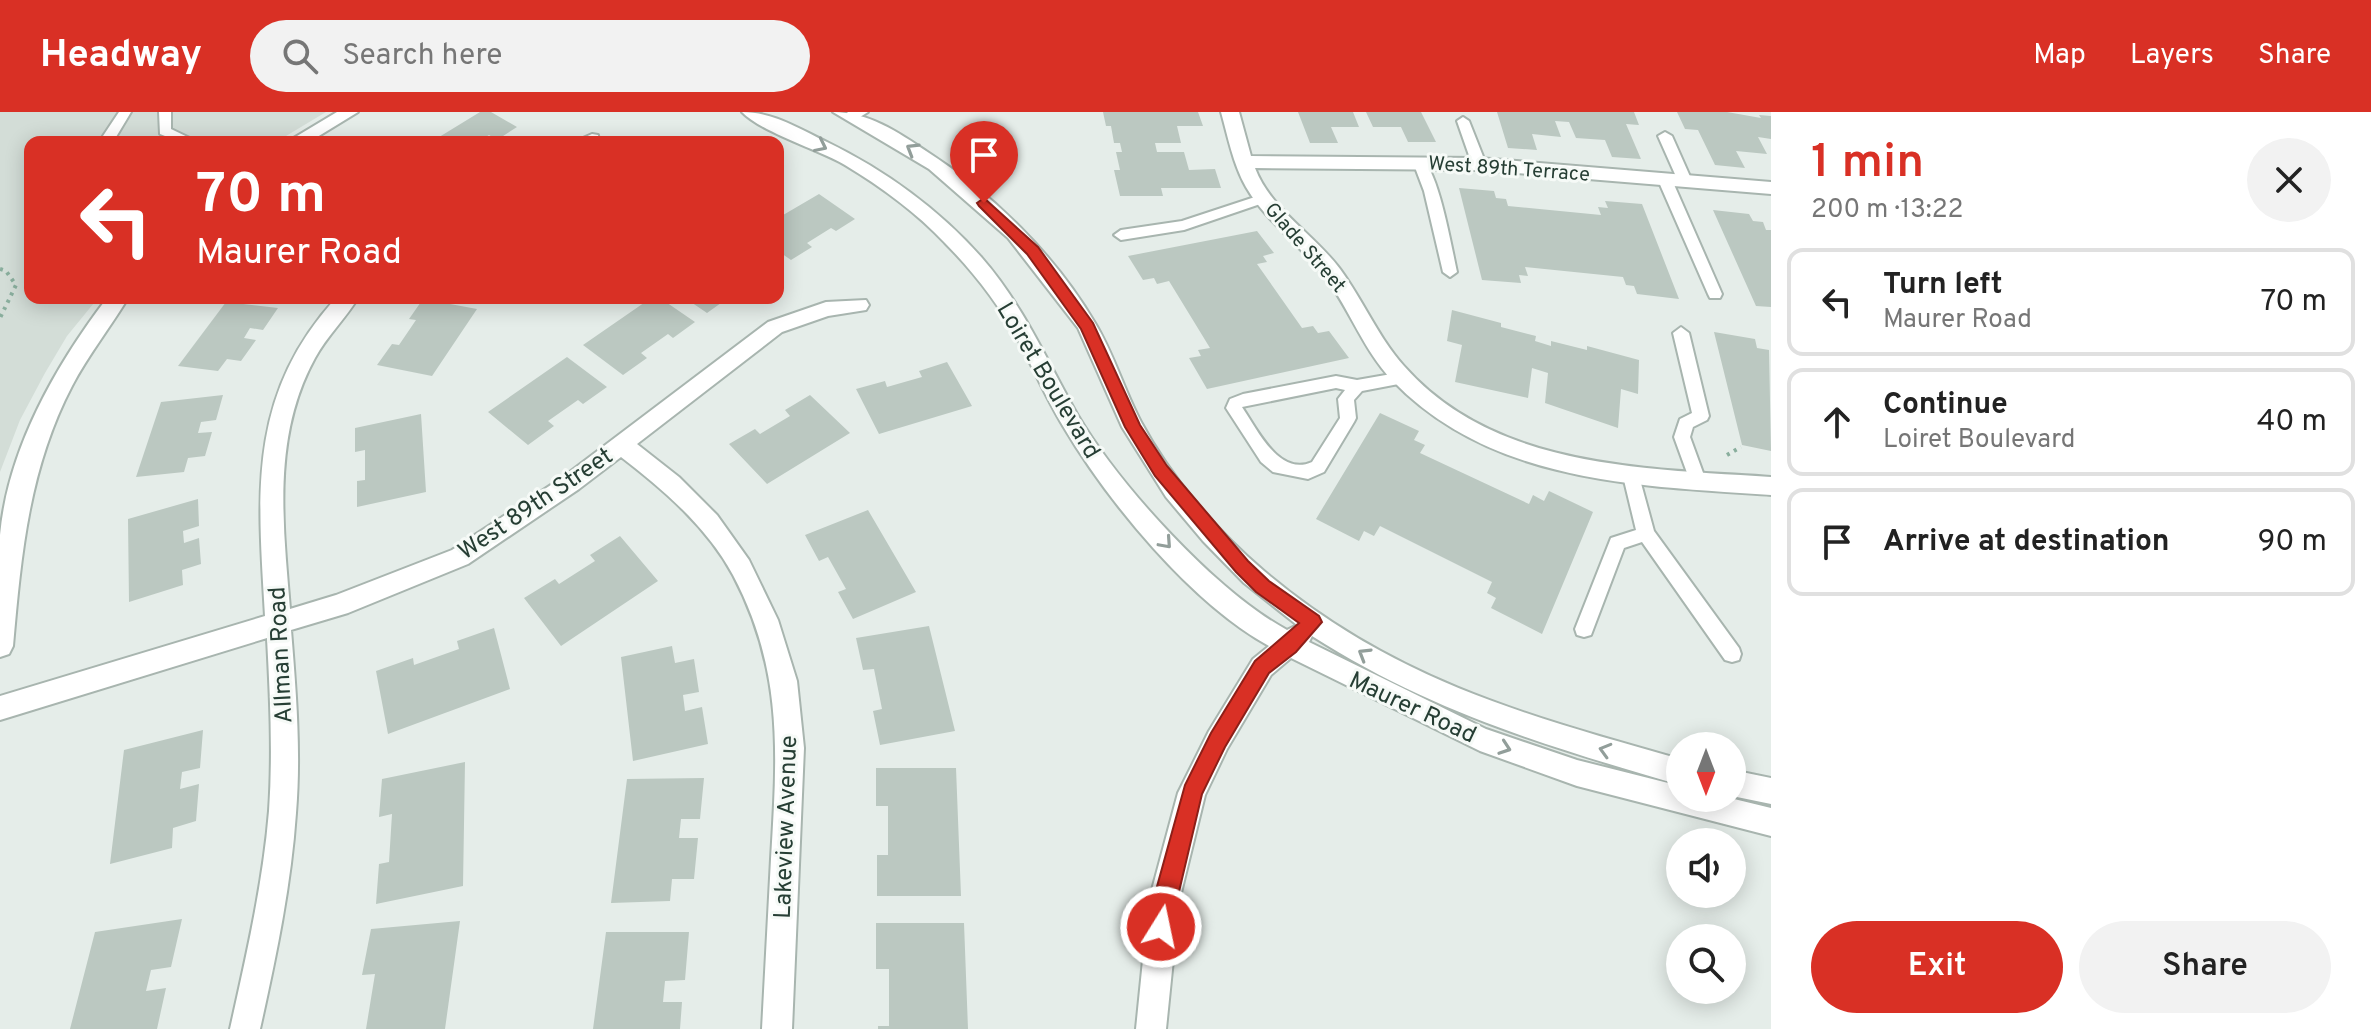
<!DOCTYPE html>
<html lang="en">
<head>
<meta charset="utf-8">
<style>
  body { margin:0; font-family:Overpass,sans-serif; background:#f2f2f2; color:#222; height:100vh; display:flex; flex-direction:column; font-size:30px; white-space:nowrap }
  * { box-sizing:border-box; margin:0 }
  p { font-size:26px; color:#767676 }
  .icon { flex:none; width:44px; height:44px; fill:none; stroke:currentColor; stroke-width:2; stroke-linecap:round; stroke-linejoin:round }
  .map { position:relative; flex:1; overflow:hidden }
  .side { display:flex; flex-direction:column; background:#fff; width:600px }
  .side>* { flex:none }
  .top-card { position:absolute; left:24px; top:24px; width:760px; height:168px; border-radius:16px; box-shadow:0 4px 20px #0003; background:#d93025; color:#fff; overflow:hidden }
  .needle { width:52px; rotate:180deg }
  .tools { position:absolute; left:1666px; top:620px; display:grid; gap:16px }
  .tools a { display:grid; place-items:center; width:80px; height:80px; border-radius:50%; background:#fff; box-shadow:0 4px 20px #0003; font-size:40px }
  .pin { position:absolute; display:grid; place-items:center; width:68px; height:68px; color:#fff; margin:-82px -34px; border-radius:50% 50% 50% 0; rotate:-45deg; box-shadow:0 0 8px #0007 }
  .pin .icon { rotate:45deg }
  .me { position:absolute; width:88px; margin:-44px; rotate:10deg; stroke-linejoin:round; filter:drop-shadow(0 0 6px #0008) }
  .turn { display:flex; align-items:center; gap:28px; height:168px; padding:0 40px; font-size:36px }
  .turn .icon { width:104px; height:104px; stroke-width:2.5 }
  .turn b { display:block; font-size:56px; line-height:68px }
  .round { display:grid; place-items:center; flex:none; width:84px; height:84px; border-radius:42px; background:#f2f2f2 }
  .headline { display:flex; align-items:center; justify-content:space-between; height:136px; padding:0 40px }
  h1 { font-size:48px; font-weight:600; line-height:60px; color:#d93025 }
  .action { display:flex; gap:16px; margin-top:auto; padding:16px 40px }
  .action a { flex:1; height:92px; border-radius:48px; background:#d93025; color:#fff; font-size:32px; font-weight:600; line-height:92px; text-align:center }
  .action a+a { background:#f2f2f2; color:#222 }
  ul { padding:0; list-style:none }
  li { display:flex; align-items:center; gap:24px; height:108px; margin:0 16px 12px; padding:0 24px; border:4px solid #e0e0e0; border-radius:16px }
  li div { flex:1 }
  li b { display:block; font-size:30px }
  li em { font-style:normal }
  header { display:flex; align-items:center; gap:48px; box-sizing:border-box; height:112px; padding:0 40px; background:#d93025; color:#fff }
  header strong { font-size:38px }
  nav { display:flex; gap:44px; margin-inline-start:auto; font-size:28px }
  .search { width:560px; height:72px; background:#f2f2f2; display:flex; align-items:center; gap:20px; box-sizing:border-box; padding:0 28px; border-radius:44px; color:#767676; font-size:30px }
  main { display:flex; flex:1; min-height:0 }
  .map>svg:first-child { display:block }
</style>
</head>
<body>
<header>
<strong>Headway</strong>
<div class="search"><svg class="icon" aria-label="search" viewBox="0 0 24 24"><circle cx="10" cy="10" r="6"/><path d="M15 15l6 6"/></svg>Search here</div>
<nav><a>Map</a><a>Layers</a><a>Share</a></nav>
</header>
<main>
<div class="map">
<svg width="1771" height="917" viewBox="0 0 1771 917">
  <rect width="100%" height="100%" fill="#e5ede9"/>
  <path fill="#d3ddd7" d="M0 0H326L276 30H30V186H98L67 224 45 261 20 308 0 360Z"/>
  <path fill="#bbc8c1" d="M480 0H491L517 15 497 28 489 23 478 30H431Z
    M1103 0H1198L1203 14H1177L1181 31H1155L1157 40H1184L1189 58 1215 57 1221 76H1161L1163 84H1120L1114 58H1120L1116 40H1122L1120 31H1114L1111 14H1106Z
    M1298 0H1353L1359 15H1331L1338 31H1310Z
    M1366 0H1421L1436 30H1408L1401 15H1373Z
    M1497 0H1634L1639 13 1626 12 1641 47 1612 45 1605 28 1576 26 1569 10 1555 9 1561 25 1532 22 1537 38 1508 36Z
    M1677 0H1727L1761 6 1759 3 1771 4V27L1758 25 1767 42 1736 39 1745 56 1715 53 1698 18 1685 17Z
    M1459 76 1494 79 1496 86 1506 87 1508 94 1601 103 1598 95 1608 96 1605 89 1642 92 1679 187 1637 182 1634 174 1626 173 1623 165 1525 155 1528 164 1519 163 1521 171 1482 168Z
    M819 82 855 107 836 119 831 116 807 131 812 135 791 148 778 139V106Z
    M1713 98 1749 102 1753 109 1763 110 1766 118H1771V195L1756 194Z
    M1257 119 1274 141 1263 144 1267 150 1257 152 1302 216 1313 214 1318 221 1329 219 1349 246 1207 277 1189 246 1201 244 1198 238 1210 236 1169 169 1157 172 1154 166 1143 168 1128 144Z
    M651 186H660L695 210 673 226 668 222 641 241 647 246 623 263 583 233Z
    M685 186H728L707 201Z
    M423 187 477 197 432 264 377 253 392 232 399 233 416 208 409 207Z
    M226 190 278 196 263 218 250 216 244 226 256 228 241 249 227 247 218 259 178 254Z
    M1452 198 1501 211V215L1536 224 1535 229 1551 234V229L1587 238V234L1639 248 1638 282 1621 277 1618 316 1545 291 1548 261 1532 256 1528 286 1455 270 1462 233 1447 229Z
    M1714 220 1755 227 1757 236 1769 238 1771 339 1742 333Z
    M567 245 607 275 583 292 578 288 548 309 554 314 528 333 488 300Z
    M947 250 972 294 879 322 856 277 885 269 887 275 922 265 919 259Z
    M223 283 216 308 201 310 198 321 212 320 205 344 188 346 184 360 136 365 161 290Z
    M810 283 850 321 767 372 729 332 755 317 760 322 790 304 785 298Z
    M1380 301 1419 319 1414 328 1425 333 1420 341 1529 392 1533 383 1544 389 1549 379 1593 400 1542 522 1491 496 1496 486 1487 481 1492 470 1380 414 1374 424 1364 419 1359 429 1316 407Z
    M421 302 426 380 357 395V369L365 368V338L355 340V316Z
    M198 387 199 414 183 419 184 431 199 426 201 452 182 458 183 473 129 490 128 407Z
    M868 398 916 480 853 507 838 480 846 477 828 445 819 449 805 423Z
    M620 424 658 469 561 534 524 486 555 467 559 472 595 449 590 443Z
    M929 514 955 619 880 633 873 599 882 597 874 557 863 558 856 526Z
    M494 516 510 577 388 622 376 559 413 546 414 553 459 537 457 529Z
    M672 534 675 551 694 547 699 580 683 583 685 599 702 595 708 632 633 649 621 545Z
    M203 618 200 656 182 660 180 677 199 672 196 709 173 716 172 736 110 752 124 638Z
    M465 650 463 774 376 792 379 752 389 750 392 702 379 705 382 667Z
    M876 656H956L961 784H877V743H888V694H876Z
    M704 666 700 707H681L679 726H698L694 767H672L670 789 611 791 627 667Z
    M182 807 171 855 151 858 146 879 166 876 157 917H70L95 820Z
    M460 809 445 917H366L375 862 362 863 371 817Z
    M876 811H964L968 917H878V914H889V857H876Z
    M606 820H689L685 868 665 869 663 890H682L680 917H593Z"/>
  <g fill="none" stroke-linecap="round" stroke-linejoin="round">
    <g stroke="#a8b5af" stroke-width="4">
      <path id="service" d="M119 0H131L113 30H99Z
        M159 0H171V17L198 30H180L160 22Z
        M1463 5 1469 9 1486 52 1484 55 1479 56 1472 52 1457 9Z
        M1665 20 1672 24 1692 69 1690 72 1685 73 1678 69 1658 24Z
        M1420 46C1438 54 1452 138 1457 160L1450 165 1443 160 1424 79 1413 50Z
        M1665 64 1672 68 1722 182 1720 186H1710L1708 182 1658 68Z
        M1264 82 1269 83V89L1184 118 1121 128 1114 123 1121 118 1182 109Z
        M1681 215 1689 221 1709 304 1707 308 1693 315 1690 325 1706 369 1698 376 1690 369 1674 325 1680 307 1692 301 1673 221Z
        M1403 260 1411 266 1409 270 1362 279 1354 288 1356 306 1354 310 1324 360 1308 367 1273 360 1261 350 1226 296 1230 287 1243 282 1336 264 1357 268ZM1336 276 1345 278 1338 287 1340 306 1312 350C1279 365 1257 317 1242 295Z
        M1631 357 1639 364 1654 419 1739 536 1741 542 1739 548 1732 550 1725 548 1642 430 1624 436 1591 523 1584 525 1577 523 1575 517 1611 426 1636 418 1623 364Z"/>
    </g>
    <g stroke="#a8b5af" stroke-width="4">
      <path id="minor" d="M337 0H358L309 30H287Z
        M848 0H868L852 10 843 5Z
        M1221 0H1239L1251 44 1479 46 1771 70V82L1479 58 1255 56C1271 98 1314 122 1340 157 1363 188 1378 225 1404 254 1495 357 1644 356 1771 365V383C1637 374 1491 371 1392 268 1364 239 1350 198 1326 166 1302 134 1266 110 1246 75 1233 52 1228 25 1221 0Z
        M592 22 598 23 599 30H574Z
        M107 186H128C110 216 88 243 72 274 29 356 21 443 13 534L9 542 0 545C0 505 0 463 0 423 8 337 56 253 107 186Z
        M336 186H358C345 207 327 224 315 246 272 324 283 411 290 497L336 483 452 438 563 365 768 210 826 190 866 188 869 193 866 198 828 204 782 220 637 332 679 365 717 403 749 448 778 508 797 569 804 636 792 917H762C765 860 768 804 771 747 777 644 784 559 733 463 707 415 664 378 621 345L579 377 468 452 348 501 291 518C296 579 301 640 296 701 291 774 276 845 260 917H230C246 845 263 772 269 699 273 641 270 583 267 526L0 608V584L265 504C258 382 247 284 336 186Z"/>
    </g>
    <g stroke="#a8b5af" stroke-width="4">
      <path id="tertiary" d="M742 0C774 0 799 17 827 30 885 58 940 98 982 146 1023 193 1047 249 1077 302 1119 373 1215 479 1287 518L1297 513 1244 471 1203 429 1166 385 1122 315 1078 216 1008 126 929 57 833 0C868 0 898 20 926 39 993 82 1055 143 1095 211 1114 242 1124 278 1141 310 1171 366 1216 418 1264 459 1391 567 1524 603 1680 647V673C1547 634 1431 600 1312 524L1309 530 1486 617 1577 648 1680 674V686H1730L1771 696V724L1577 674 1480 639 1291 546 1271 563 1227 637 1205 683 1179 789 1166 917H1136L1149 789 1178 681 1209 619 1253 547 1269 534C1191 491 1108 390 1063 314 1047 288 1035 260 1021 233 1002 197 974 160 945 131 917 101 880 74 845 53 819 38 761 20 742 0Z
        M1732 658 1771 666V692L1732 684Z"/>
    </g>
    <path stroke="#89ae9d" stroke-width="4" stroke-dasharray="3 5" stroke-linecap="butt" d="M0 157 6 159 16 173 0 206
      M1727 343 1741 335"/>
    <use href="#service" fill="#fff" fill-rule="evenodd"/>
    <use href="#minor" fill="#fff" fill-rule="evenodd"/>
    <use href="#tertiary" fill="#fff" fill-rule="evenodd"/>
  </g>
  <defs><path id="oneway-chevron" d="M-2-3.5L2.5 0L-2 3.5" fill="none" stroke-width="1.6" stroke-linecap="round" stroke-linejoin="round" transform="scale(2)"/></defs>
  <g stroke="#929e9a">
    <use href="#oneway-chevron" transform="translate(821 34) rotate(26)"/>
    <use href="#oneway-chevron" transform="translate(912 37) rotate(-149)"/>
    <use href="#oneway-chevron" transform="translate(1166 431) rotate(48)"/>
    <use href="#oneway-chevron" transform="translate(1364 542) rotate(-149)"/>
    <use href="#oneway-chevron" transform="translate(1505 636) rotate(19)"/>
    <use href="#oneway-chevron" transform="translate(1605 638) rotate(-164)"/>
  </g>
  <path fill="#d93025" stroke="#8d1f18" stroke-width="2" d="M984 86 1038 135 1093 211 1140 313 1167 354 1248 449 1269 469 1319 504 1322 510 1296 540 1269 561 1225 635 1202 682 1169 822 1161 826 1153 822 1150 815 1153 789 1185 673 1211 621 1255 549 1299 511 1256 480 1236 460 1155 364 1125 315 1081 217 1027 142 979 94 977 91Z"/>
  <g text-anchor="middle" stroke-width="6" stroke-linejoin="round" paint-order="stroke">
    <g font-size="20" fill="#263e34" stroke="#f6faf7">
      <text transform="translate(1509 56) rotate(4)" y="7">West 89th Terrace</text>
      <text transform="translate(1306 135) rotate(49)" y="7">Glade Street</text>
    </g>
    <g font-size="24" fill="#263e34" stroke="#f6faf7">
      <text transform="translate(1049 268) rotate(59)" y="8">Loiret Boulevard</text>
      <text transform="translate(535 391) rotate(-34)" y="8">West 89th Street</text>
      <text transform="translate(280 543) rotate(-93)" y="8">Allman Road</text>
      <text transform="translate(1413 595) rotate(25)" y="8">Maurer Road</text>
      <text transform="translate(785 715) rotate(-88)" y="8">Lakeview Avenue</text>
    </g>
  </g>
</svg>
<div class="tools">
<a><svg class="needle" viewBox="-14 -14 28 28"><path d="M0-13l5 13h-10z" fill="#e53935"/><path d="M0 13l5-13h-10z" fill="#767676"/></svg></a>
<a><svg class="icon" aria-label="sound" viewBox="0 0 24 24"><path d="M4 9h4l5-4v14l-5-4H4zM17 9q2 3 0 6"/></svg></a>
<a><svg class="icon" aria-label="search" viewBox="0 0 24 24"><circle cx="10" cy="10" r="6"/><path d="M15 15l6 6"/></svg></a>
</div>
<div class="pin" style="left:984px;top:91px;background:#d93025"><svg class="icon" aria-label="arrive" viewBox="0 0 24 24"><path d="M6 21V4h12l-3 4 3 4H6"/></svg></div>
<svg class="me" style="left:1161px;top:815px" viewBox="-20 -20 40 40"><circle r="17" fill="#d93025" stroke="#fff" stroke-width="3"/><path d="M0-11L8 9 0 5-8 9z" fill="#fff"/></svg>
<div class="top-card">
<div class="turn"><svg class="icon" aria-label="left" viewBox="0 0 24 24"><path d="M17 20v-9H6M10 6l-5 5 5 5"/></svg><div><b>70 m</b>Maurer Road</div></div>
</div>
</div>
<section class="side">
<div class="headline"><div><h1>1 min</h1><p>200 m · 13:22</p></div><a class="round"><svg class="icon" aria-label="close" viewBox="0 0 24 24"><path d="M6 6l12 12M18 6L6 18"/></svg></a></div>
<ul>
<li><svg class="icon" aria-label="left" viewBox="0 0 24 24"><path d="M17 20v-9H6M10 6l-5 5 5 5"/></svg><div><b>Turn left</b><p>Maurer Road</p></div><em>70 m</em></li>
<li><svg class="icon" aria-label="ahead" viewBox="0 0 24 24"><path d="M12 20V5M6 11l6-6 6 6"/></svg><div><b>Continue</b><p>Loiret Boulevard</p></div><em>40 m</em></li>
<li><svg class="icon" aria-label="arrive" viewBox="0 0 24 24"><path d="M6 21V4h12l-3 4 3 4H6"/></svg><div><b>Arrive at destination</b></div><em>90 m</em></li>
</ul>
<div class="action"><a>Exit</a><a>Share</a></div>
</section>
</main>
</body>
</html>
